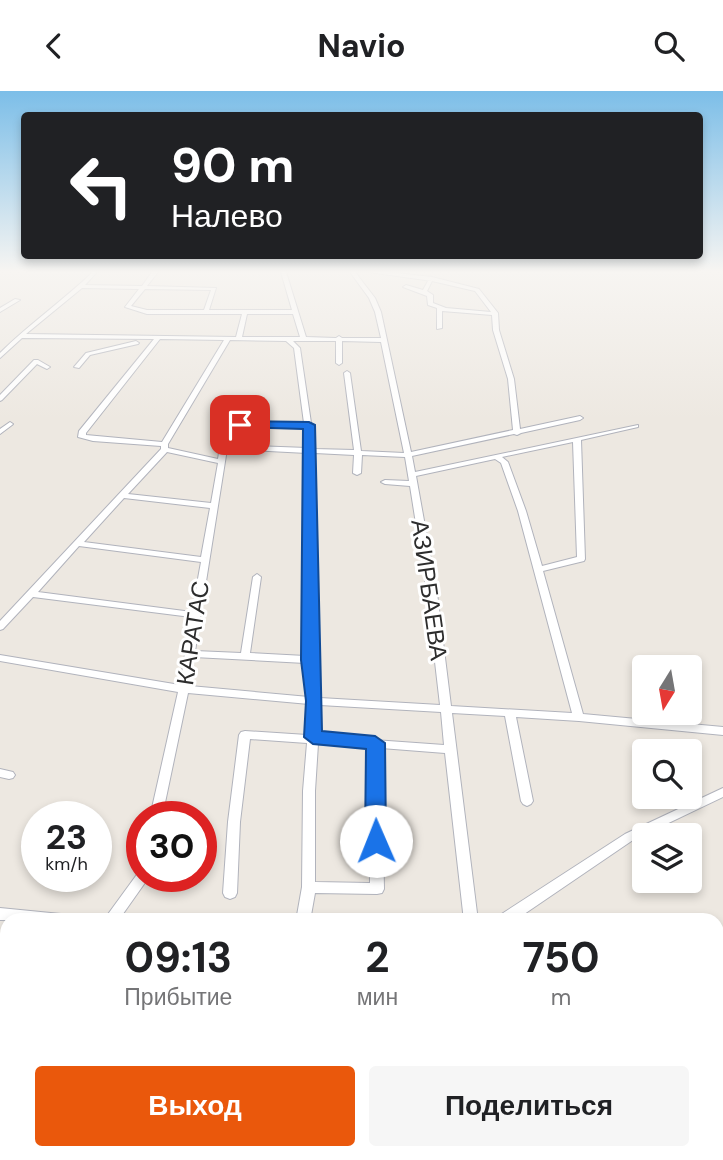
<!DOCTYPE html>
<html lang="ru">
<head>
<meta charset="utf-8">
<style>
  body { margin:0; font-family:"DM Sans",sans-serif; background:#f6f6f6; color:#202124; height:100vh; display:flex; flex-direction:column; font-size:26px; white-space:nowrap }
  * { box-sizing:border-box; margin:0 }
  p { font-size:23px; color:#757577 }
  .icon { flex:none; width:38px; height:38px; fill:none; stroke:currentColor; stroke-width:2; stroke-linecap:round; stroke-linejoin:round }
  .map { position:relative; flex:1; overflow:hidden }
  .panel { position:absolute; left:0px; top:822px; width:724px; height:247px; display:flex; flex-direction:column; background:#fff; border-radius:21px 21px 0 0; box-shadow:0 4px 10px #0003 }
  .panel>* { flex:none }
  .guide { position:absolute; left:21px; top:21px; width:682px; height:147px; border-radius:7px; box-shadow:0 4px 10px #0003; background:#202124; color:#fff; overflow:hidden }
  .needle { width:46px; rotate:191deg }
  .buttons { position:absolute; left:632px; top:564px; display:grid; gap:14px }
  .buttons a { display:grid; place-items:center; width:70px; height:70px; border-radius:7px; background:#fff; box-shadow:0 4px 10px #0003; font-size:35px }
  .speed { position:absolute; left:21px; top:710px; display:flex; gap:14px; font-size:35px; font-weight:700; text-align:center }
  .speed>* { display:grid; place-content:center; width:91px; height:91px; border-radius:50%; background:#fff; box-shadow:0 4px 10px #0003; line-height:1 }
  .speed small { font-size:18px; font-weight:400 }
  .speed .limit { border:10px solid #d22; background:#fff; color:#111 }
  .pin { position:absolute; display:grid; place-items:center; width:60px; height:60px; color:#fff; margin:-30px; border-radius:14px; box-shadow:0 4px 10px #0006 }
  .me { position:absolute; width:77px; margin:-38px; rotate:359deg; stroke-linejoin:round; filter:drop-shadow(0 0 5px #0008) }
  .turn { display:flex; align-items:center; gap:24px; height:147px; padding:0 35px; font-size:32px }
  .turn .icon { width:91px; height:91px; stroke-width:2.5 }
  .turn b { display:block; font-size:49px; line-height:60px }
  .eta { display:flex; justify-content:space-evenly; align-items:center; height:119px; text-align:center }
  .eta b { font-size:42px; font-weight:700; line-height:49px }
  .primary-button { display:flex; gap:14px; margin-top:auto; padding:14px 35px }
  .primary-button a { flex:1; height:80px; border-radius:7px; background:#ea580c; color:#fff; font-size:28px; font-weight:700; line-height:80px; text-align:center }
  .primary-button a+a { background:#f6f6f6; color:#202124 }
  header { display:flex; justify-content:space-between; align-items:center; height:91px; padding:0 35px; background:#fff; font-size:32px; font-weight:700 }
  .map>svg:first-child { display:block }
</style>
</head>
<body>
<header><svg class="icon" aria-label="back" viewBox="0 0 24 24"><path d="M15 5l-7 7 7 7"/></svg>Navio<svg class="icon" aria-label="search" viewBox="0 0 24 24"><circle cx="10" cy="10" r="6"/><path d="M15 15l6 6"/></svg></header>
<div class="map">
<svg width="723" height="1069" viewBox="0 0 723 1069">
  <rect width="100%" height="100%" fill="#ede8e1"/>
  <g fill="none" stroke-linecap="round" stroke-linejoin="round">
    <g stroke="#b1b3bc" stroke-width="2">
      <path id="minor" d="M95 179H369L432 186 479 198 498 222 499 239 514 288 520 338 580 325 583 327 580 329 521 342 517 344 514 343 412 365 415 381 638 334V336L581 349 585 468 584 470 543 480 583 623 723 636V644L579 630 516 626 533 710 531 713 527 715 523 713 521 710 505 625 452 622 478 830H464L445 662 381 657 384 798 382 802 377 803 315 802 310 830H296L302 796 303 700 307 652 250 648 240 731 237 802 235 806 230 808 225 806 223 802 228 731 239 644 241 641 245 640 307 644 309 613 188 602 162 726H150L178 601 0 570V564L180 594 191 526 33 506 3 538 0 539V530L161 358V355L93 350 78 346 79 340 154 248 22 247 0 267V262C29 233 64 209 95 179ZM97 181H152L142 195 85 194ZM158 181H281L292 219H209L216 197 147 195ZM286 181H350L369 207 375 221 381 247H342L339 245 336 247 306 246ZM355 181H369L432 190 475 200 491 221 446 217 433 212V204L427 200 432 190H428L423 199 406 194 403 196 427 205 428 214 437 217V238L442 237V220L492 224 493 239 508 288 513 339 411 361 381 221 375 207ZM82 197 139 198 125 216 147 223H242L236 246 26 243ZM145 198 211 199 204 219H147L131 215ZM247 223H293L300 246H242ZM160 248 224 249 162 351 86 344V342ZM230 249 286 250 294 257 304 332H240L236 334 240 336H304L307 357 224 354 220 356 218 368 168 357V353ZM293 250H336V272L339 274 342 272V250L381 251 404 362 361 360 350 282 347 280 344 282 354 359 314 358 311 336 313 334 311 332 300 257ZM573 351 577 466 542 475 526 420 508 371 502 366ZM227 358 307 362 305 565 250 562 261 486 257 483 253 486 241 562 195 560ZM167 361 218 372 211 412 128 403ZM315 362 354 364 353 382 357 384 361 382 362 364 405 366 409 390 385 389 381 391 385 393 410 395 427 502 440 614 320 607 315 569ZM495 368 501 372 518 420 572 622 451 615 437 502 416 385ZM124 407 210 417 201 466 84 451ZM79 455 201 471 192 521 38 501ZM194 566 305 572 309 606 190 595ZM320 614 441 621 444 654 318 645ZM318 653 369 656 370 792 315 791V700Z
        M15 208 20 209 0 221V217Z
        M136 250 139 252 138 253 90 264 79 277 74 276 86 262Z
        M34 269H38L50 276 47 278 37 273 2 309 0 310V304Z
        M10 331 13 333 12 334 0 343V338Z
        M0 678 13 681 15 684 13 687 9 688 0 686Z
        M723 697V706L633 749 514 830H495L497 826 625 743Z
        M142 781V786H149L118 830H103L138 782Z
        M0 817 71 824 76 826 78 830 0 829Z
        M718 904 723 905V919L718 918Z
        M7 909V933L5 937 0 939V915L2 911Z
        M76 1062H99L102 1069H73Z
        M185 1062H201L198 1069H182Z
        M448 1062H465L462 1069H445Z
        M507 1062H532L536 1069H511Z
        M675 1062H691L692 1069H676Z"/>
    </g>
    <use href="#minor" fill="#fff" fill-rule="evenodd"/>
  </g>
  <linearGradient id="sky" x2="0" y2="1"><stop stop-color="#7cbee8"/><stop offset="0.55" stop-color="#f7f5f2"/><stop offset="1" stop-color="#f7f5f2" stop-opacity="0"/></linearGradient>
  <rect width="723" height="328" fill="url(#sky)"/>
  <path fill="#1a73e8" stroke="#114b97" stroke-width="2" d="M240 330 309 331 315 334 322 640 375 645 385 652 386 750 383 756H368L365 750 366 658 313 653 304 646 306 610 301 569 303 338 236 336 234 334Z"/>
  <g text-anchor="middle" stroke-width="6" stroke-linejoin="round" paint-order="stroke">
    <g font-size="24" fill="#2d2d2d" stroke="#fff">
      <text transform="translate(429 499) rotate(82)" y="8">АЗИРБАЕВА</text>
      <text transform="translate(193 542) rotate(-81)" y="8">КАРАТАС</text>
    </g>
  </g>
</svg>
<div class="buttons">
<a><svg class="needle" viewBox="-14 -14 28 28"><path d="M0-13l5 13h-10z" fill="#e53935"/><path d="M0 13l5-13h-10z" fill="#757577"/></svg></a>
<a><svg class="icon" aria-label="search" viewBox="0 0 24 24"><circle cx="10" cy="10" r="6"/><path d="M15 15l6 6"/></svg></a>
<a><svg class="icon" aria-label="layers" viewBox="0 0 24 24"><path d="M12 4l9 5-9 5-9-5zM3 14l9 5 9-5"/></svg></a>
</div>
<div class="speed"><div>23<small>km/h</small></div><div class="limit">30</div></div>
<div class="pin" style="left:240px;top:334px;background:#d93025"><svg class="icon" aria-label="arrive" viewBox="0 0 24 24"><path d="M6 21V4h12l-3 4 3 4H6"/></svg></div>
<svg class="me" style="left:376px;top:750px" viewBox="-20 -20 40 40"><circle r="19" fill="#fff"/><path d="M0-13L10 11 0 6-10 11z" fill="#1a73e8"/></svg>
<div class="guide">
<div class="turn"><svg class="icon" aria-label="left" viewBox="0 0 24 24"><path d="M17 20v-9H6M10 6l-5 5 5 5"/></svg><div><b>90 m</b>Налево</div></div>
</div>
<section class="panel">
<div class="eta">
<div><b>09:13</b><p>Прибытие</p></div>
<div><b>2</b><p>мин</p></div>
<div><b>750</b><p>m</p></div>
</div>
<div class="primary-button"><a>Выход</a><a>Поделиться</a></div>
</section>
</div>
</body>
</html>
